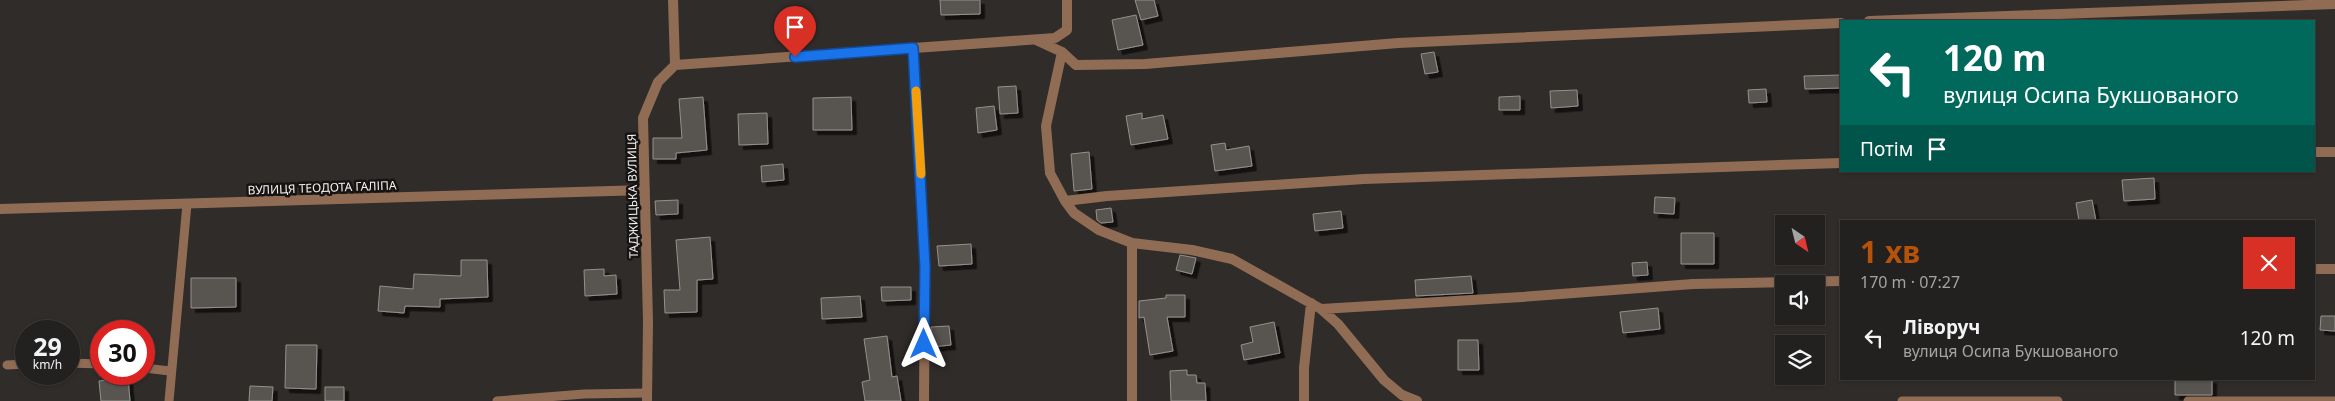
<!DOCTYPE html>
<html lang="uk">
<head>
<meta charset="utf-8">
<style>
  body { margin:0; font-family:"Noto Sans",sans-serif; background:#2b2928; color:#f1f3f6; height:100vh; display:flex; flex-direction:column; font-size:19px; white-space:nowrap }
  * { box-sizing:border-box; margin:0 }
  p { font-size:16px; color:#a3a3a4 }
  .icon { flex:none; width:28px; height:28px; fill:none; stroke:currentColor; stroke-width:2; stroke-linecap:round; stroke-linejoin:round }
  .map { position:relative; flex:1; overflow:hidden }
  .details { position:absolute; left:1840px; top:220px; width:475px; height:160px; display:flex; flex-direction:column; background:#23211f; border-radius:0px; box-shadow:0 1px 4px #0004,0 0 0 1px #403e3d }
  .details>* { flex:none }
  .guide { position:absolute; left:1840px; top:20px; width:475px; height:152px; border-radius:0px; box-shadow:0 1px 4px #0004,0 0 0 1px #403e3d; background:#00695c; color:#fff; overflow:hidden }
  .needle { width:32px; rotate:145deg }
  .tools { position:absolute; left:1775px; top:215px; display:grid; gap:10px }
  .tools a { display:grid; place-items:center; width:50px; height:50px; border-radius:0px; background:#23211f; box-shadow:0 1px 4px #0004,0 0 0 1px #403e3d; font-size:25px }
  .speed { position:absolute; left:15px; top:320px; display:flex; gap:10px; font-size:25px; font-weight:700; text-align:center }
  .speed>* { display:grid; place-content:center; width:65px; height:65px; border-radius:50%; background:#23211f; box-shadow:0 1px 4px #0004,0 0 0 1px #403e3d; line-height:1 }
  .speed small { font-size:12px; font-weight:400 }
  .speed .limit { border:8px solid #d22; background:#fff; color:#111 }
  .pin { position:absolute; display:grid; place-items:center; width:42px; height:42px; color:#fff; margin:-51px -21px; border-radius:50% 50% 50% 0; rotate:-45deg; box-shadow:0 0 5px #0007 }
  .pin .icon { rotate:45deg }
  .me { position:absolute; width:55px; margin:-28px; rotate:0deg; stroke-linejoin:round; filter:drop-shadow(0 0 4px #0008) }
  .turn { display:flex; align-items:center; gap:18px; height:105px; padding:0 20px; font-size:22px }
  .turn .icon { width:65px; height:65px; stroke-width:2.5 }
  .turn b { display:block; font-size:35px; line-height:42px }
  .then { display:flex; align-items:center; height:48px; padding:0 20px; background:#0003; gap:10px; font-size:19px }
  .round { display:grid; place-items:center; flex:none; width:52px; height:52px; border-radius:0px; background:#2b2928 }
  .headline { display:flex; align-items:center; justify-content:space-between; height:85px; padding:0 20px }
  h1 { font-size:30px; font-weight:700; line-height:38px; color:#b45309 }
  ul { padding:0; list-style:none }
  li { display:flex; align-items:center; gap:15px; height:65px; padding:0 20px }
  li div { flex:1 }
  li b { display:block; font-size:19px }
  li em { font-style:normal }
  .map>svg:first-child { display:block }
</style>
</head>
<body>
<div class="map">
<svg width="2335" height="401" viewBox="0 0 2335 401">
  <defs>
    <filter id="shadow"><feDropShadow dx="4.5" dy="4.5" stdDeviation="0" flood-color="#0009"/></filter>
  </defs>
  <rect width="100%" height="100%" fill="#2f2c29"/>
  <path fill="#585451" stroke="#95908d" filter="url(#shadow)" d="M940 0H980V14L941 15Z
    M1135 0H1154L1158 16 1141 20Z
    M1136 15 1143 45 1118 50 1112 20Z
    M1434 52 1438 72 1425 74 1421 54Z
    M1841 75V88L1805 89 1804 76Z
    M1016 86 1018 113 1000 114 998 87Z
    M1766 89 1767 102 1749 103 1748 90Z
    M1577 90 1578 106 1551 108 1550 91Z
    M1520 96V110H1499V97Z
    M703 97 707 150 676 153V159H653V138H682L679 99Z
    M851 97 852 130H813V98Z
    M994 106 997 130 978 133 976 108Z
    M767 113 768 144 739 145 738 114Z
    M1142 113V119L1163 115 1168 139 1131 145 1126 116Z
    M1225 143 1226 150 1249 146 1252 166 1215 171 1211 145Z
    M1089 152 1092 189 1074 191 1071 154Z
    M783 164 784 180 762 182 761 166Z
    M2154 178 2155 199 2124 201 2122 180Z
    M1655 197 1675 198 1674 214 1654 213Z
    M678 200V214L656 215 655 201Z
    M2092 200 2096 221H2079L2076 203Z
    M1111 208 1113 222 1101 223 1097 220 1096 210Z
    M1341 211 1343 228 1315 231 1313 214Z
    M1681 233H1714V264H1681Z
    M710 237 713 279 697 280V312L665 313 664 290H680L676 240Z
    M971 244 972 264 939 266 937 246Z
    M1180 255 1196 258 1192 274 1176 270Z
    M461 260H487L488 297 440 299V307L405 306 404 313 378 311 380 286 413 289 414 274 461 276Z
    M1647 262 1648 275 1633 276 1632 263Z
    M604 269V276L616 275 617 294 585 296 584 270Z
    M1471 276 1473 293 1416 296 1415 280Z
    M191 278H236V307L191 308Z
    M881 287H911V300L882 301Z
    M1166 295H1185V317H1167L1173 351 1150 355 1144 317 1139 318V301L1166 298Z
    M860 296 862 317 822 319 821 298Z
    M1658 308 1660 329 1623 333 1620 312Z
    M2321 316H2335V331L2320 330Z
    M1274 322 1280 353 1244 360 1241 345 1253 342 1250 327Z
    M949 326 951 345 931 347V327Z
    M887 336 892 377 897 376 901 401H865L862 382 870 380 864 339Z
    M1458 340H1478L1479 370H1458Z
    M286 345H317L316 389 285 388Z
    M1187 370V375H1196L1197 383H1205L1206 401H1171L1170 371Z
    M128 378 130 401H101L99 381Z
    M2175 379H2212V395H2175Z
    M250 386 273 387 272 401H249Z
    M325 387H344V401H325Z"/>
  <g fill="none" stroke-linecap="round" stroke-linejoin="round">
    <path stroke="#916c55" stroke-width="9" d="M69 363 101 364
      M7 365 26 364
      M144 368 170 371
      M169 401 187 204
      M497 401 584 394 647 393
      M1902 401H2058
      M2188 401H2335"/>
    <path stroke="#916c55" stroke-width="10" d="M1869 21 2335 4
      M1036 40 1062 52 1076 65 1145 64 1398 43 1841 23
      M913 48 925 267 924 401
      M1062 52 1046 126 1050 173 1065 201 1074 213 1099 230 1132 243 1192 250 1232 259 1321 309 1338 324 1384 380 1402 395 1417 401
      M675 65 1055 38 1067 30V0
      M2314 152H2335
      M1065 201 1107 196 1364 179 1841 163
      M0 209 645 190
      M2314 269H2335
      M1321 309 1522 297 1693 284 1841 281
      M647 401 648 322 643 118 658 82 675 65 673 0
      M1132 401V243
      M1304 401V368L1311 303"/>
  </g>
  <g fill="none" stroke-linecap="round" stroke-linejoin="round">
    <g stroke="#114b97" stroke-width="12">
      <path id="route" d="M795 57 913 48 925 267 924 344"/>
    </g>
    <use href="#route" stroke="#1a73e8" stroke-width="9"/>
    <path stroke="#f59e0b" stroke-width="9" d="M916 91 921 174"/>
  </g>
  <g text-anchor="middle" stroke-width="5" stroke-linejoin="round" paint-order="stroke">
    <g font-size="12" fill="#f4f1f0" stroke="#161413">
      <text transform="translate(322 188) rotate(-2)" y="4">ВУЛИЦЯ ТЕОДОТА ГАЛІПА</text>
      <text transform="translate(633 196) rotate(-91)" y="4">ТАДЖИЦЬКА ВУЛИЦЯ</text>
    </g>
  </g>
</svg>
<div class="tools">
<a><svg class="needle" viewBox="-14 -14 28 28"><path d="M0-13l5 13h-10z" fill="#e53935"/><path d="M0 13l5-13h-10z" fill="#a3a3a4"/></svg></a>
<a><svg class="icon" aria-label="sound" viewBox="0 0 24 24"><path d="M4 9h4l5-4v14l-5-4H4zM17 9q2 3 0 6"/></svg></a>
<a><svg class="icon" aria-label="layers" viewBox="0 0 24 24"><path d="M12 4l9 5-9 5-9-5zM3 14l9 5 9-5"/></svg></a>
</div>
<div class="speed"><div>29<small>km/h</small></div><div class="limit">30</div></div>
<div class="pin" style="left:795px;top:57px;background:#d93025"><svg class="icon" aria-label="arrive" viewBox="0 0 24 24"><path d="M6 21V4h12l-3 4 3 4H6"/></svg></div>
<svg class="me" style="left:924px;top:344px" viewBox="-20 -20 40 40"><path d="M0-17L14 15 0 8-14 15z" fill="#1a73e8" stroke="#fff" stroke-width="4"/></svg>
<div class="guide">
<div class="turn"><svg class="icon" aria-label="left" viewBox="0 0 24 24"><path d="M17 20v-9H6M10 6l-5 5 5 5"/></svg><div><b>120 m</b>вулиця Осипа Букшованого</div></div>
<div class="then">Потім<svg class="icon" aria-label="arrive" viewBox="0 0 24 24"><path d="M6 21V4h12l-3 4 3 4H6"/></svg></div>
</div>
<section class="details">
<div class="headline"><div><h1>1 хв</h1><p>170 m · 07:27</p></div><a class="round" style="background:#d93025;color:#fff"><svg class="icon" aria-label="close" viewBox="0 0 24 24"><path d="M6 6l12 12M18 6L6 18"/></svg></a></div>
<ul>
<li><svg class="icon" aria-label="left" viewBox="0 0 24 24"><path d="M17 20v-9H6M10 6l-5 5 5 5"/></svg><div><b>Ліворуч</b><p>вулиця Осипа Букшованого</p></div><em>120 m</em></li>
</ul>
</section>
</div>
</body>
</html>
